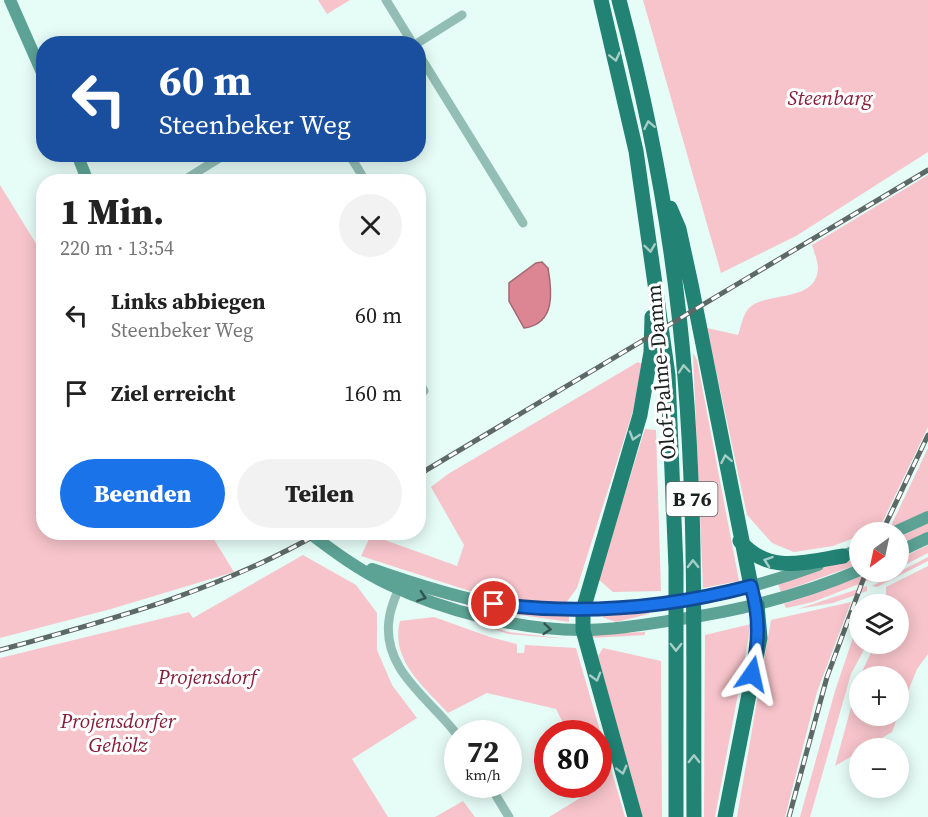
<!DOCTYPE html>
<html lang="de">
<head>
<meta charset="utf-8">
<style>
  body { margin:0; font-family:"Source Serif 4",serif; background:#f2f2f2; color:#222; height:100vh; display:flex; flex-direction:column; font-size:22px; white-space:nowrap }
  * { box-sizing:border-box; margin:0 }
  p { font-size:20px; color:#767676 }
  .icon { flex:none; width:33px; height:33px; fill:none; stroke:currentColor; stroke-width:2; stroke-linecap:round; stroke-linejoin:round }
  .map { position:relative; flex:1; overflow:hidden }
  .details { position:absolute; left:36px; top:174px; width:390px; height:366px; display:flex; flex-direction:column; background:#fff; border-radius:24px; box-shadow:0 3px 15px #0003 }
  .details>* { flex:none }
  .hud { position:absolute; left:36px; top:36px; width:390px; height:126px; border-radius:24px; box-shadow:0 3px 15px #0003; background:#1a4fa0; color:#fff; overflow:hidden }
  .needle { width:39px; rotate:213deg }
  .controls { position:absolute; left:849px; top:522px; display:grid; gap:12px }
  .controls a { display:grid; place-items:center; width:60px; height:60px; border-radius:50%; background:#fff; box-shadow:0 3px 15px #0003; font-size:30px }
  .speed { position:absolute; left:444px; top:720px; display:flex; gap:12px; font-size:30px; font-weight:700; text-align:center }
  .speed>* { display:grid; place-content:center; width:78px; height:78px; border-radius:50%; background:#fff; box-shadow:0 3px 15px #0003; line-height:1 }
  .speed small { font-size:15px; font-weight:400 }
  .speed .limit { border:9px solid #d22; background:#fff; color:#111 }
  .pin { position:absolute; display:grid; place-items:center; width:51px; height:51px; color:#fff; margin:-26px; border:3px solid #fff; border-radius:50%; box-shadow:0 2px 6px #0007 }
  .me { position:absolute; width:66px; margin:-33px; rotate:11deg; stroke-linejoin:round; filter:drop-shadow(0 0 4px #0008) }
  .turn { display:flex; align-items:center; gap:21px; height:126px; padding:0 24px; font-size:27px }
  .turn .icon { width:78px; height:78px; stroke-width:2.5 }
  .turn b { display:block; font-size:42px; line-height:51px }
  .round { display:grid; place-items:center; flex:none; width:63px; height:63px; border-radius:32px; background:#f2f2f2 }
  .headline { display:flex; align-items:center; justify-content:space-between; height:102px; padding:0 24px }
  h1 { font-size:36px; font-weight:800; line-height:45px }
  .button { display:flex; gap:12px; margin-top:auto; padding:12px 24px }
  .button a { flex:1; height:69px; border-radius:36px; background:#1a73e8; color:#fff; font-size:24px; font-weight:800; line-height:69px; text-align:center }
  .button a+a { background:#f2f2f2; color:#222 }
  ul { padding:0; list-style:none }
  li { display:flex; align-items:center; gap:18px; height:78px; padding:0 24px }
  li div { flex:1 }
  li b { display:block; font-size:22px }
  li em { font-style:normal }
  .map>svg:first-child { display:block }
</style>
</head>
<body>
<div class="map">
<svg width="928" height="817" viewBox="0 0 928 817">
  <rect width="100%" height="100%" fill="#e6fcf7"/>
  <path fill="#f6c4ca" d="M318 0H350L327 14Z
    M643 0H928V152L796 236 721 273Z
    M928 175V427L879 529 860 532 859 536 833 546 794 552 772 543 747 515 707 328 738 335C741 327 743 314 749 308 767 291 817 303 818 268 818 261 814 252 812 245Z
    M0 185 43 255 44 532 210 533 234 572 111 609 0 638Z
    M693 353 697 360 739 581 703 588Z
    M638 362 642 364 632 414 577 588 566 603 508 599 470 591 361 556 371 535 457 566 464 545 431 487 448 474Z
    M645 429 656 430 661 591 613 592 598 579Z
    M928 448V512L889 530Z
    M928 523V532L899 547 898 538Z
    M928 545V553L899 568V559Z
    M303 555 356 585 377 613V650L392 685 417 718 352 759 388 817H0V658L189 612 193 618Z
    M859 555V564L781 592 778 584Z
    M928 557V561L877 587 872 586Z
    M928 566V654L917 669 899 714 898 676H860L875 644H898V604H886V587Z
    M872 572H890L813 602 786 608 784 604Z
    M867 586V591L833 603 798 609Z
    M416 591 569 613V622L486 610Z
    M851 602 817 692 785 817H737L771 620Z
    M649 610V614L616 622 602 617 605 615Z
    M434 617 490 637 517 644V653H524L525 645 576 648 625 817H549L585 795 582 785 598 784V734L568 733 556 709 487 693 448 713C423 686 390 660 400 621Z
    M460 617 508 632 568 639 508 634Z
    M859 620 860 644H867L851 674 810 817H800L835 691Z
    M751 624 715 817H704L705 635Z
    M645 632V635L591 638V634Z
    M603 648 661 661 662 817H642L598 656Z
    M859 678 860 716H898L892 732 865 748H860L859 752 835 766Z
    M463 801 475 817H435Z"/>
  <path fill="#dd8693" stroke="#a26870" stroke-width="1.5" d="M542 262 548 268C552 291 556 324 524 328L509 301V283L536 263Z"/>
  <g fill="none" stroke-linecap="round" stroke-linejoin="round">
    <path stroke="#92beb5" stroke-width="9" d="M386 0 413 44
      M416 44 462 15
      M418 53 523 223
      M349 154 366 182
      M181 182 226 154
      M418 380 424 391 418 394
      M400 585C396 596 390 608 389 620 382 671 432 700 458 736
      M489 784 509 817"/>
    <path stroke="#5ca295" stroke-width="12" d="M10 0 44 77
      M77 154 88 182
      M308 532C333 551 360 571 388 584 444 611 519 630 581 630 615 630 648 624 681 619 742 610 802 595 860 570
      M895 532 928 517
      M898 552 928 538
      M835 559 860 549
      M372 569C412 583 454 597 495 604 597 621 722 601 818 565"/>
    <path stroke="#228274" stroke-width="15" d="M601 0 636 151 668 375 676 568V817
      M619 0C652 124 675 250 685 378 697 524 693 671 694 817
      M670 208 679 229 691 284 751 586
      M740 541C768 575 806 562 843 556
      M635 817 583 630V610L640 415 651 352 652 317
      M725 817 760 638 757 605"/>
    <g stroke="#5d6966" stroke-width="5">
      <path id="rail" d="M418 475 928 170
        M882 532 928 435
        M0 650C110 620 221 590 321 532
        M789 817 827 677 866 572"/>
    </g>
    <use href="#rail" stroke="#fff" stroke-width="3" stroke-dasharray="9" stroke-linecap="butt"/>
  </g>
  <defs><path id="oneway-chevron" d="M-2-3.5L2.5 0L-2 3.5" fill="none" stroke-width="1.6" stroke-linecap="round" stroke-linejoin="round" transform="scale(1.5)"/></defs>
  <g stroke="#a7cdc7">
    <use href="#oneway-chevron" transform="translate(615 57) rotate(76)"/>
    <use href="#oneway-chevron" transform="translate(649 125) rotate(-101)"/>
    <use href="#oneway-chevron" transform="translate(650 248) rotate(82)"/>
    <use href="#oneway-chevron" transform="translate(684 369) rotate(-95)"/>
    <use href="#oneway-chevron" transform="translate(634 436) rotate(107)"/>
    <use href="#oneway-chevron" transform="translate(726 459) rotate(-101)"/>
    <use href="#oneway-chevron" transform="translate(768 561) rotate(-161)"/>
    <use href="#oneway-chevron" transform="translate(693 564) rotate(-91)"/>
    <use href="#oneway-chevron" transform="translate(676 647) rotate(90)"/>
    <use href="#oneway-chevron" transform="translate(596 677) rotate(74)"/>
    <use href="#oneway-chevron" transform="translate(694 759) rotate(-90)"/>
    <use href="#oneway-chevron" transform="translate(622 770) rotate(75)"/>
  </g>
  <g stroke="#34554f">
    <use href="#oneway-chevron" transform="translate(422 597) rotate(19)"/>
    <use href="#oneway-chevron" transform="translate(547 629) rotate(5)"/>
  </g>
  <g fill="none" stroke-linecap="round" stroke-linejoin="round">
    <g stroke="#114b97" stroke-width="15">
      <path id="route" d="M494 604C579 615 668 608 751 586 760 618 759 642 752 674"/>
    </g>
    <use href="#route" stroke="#1a73e8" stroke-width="10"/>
  </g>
  <g text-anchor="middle" stroke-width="6" stroke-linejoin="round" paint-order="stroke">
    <rect fill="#fff" stroke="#5f6463" stroke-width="1.5" x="666.5" y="482" width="51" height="34" rx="4.5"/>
    <g font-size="20" font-weight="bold" fill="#1a2220">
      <text x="692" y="506">B 76</text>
    </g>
    <g font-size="21" font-style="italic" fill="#851e39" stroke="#fff">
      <text x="830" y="105">Steenbarg</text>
      <text x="207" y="684">Projensdorf</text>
      <text x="118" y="728">Projensdorfer<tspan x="118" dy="24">Gehölz</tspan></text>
    </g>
    <g font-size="21" fill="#1a2220" stroke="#fff">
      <text transform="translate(661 372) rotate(-95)" y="7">Olof-Palme-Damm</text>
    </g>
  </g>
</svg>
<div class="controls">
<a><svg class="needle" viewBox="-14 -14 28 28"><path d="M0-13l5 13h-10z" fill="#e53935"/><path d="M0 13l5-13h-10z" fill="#767676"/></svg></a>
<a><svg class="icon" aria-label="layers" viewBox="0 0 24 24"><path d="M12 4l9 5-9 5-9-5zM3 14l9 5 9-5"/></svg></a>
<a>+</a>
<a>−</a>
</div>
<div class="speed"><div>72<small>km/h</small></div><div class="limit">80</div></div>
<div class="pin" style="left:494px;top:604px;background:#d93025"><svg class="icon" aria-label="arrive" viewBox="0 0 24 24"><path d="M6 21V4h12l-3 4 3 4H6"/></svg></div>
<svg class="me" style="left:752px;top:674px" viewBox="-20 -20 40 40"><path d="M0-17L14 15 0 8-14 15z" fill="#1a73e8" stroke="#fff" stroke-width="4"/></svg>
<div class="hud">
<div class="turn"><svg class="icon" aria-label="left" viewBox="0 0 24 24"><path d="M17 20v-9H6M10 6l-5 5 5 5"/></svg><div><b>60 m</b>Steenbeker Weg</div></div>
</div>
<section class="details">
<div class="headline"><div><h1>1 Min.</h1><p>220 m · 13:54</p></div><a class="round"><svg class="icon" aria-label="close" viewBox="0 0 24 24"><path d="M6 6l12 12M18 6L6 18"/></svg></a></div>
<ul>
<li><svg class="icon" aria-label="left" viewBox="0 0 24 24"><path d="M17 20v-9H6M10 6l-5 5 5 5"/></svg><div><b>Links abbiegen</b><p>Steenbeker Weg</p></div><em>60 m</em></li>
<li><svg class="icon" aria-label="arrive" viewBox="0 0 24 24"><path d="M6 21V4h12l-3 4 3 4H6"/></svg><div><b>Ziel erreicht</b></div><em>160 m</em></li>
</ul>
<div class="button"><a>Beenden</a><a>Teilen</a></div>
</section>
</div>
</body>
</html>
